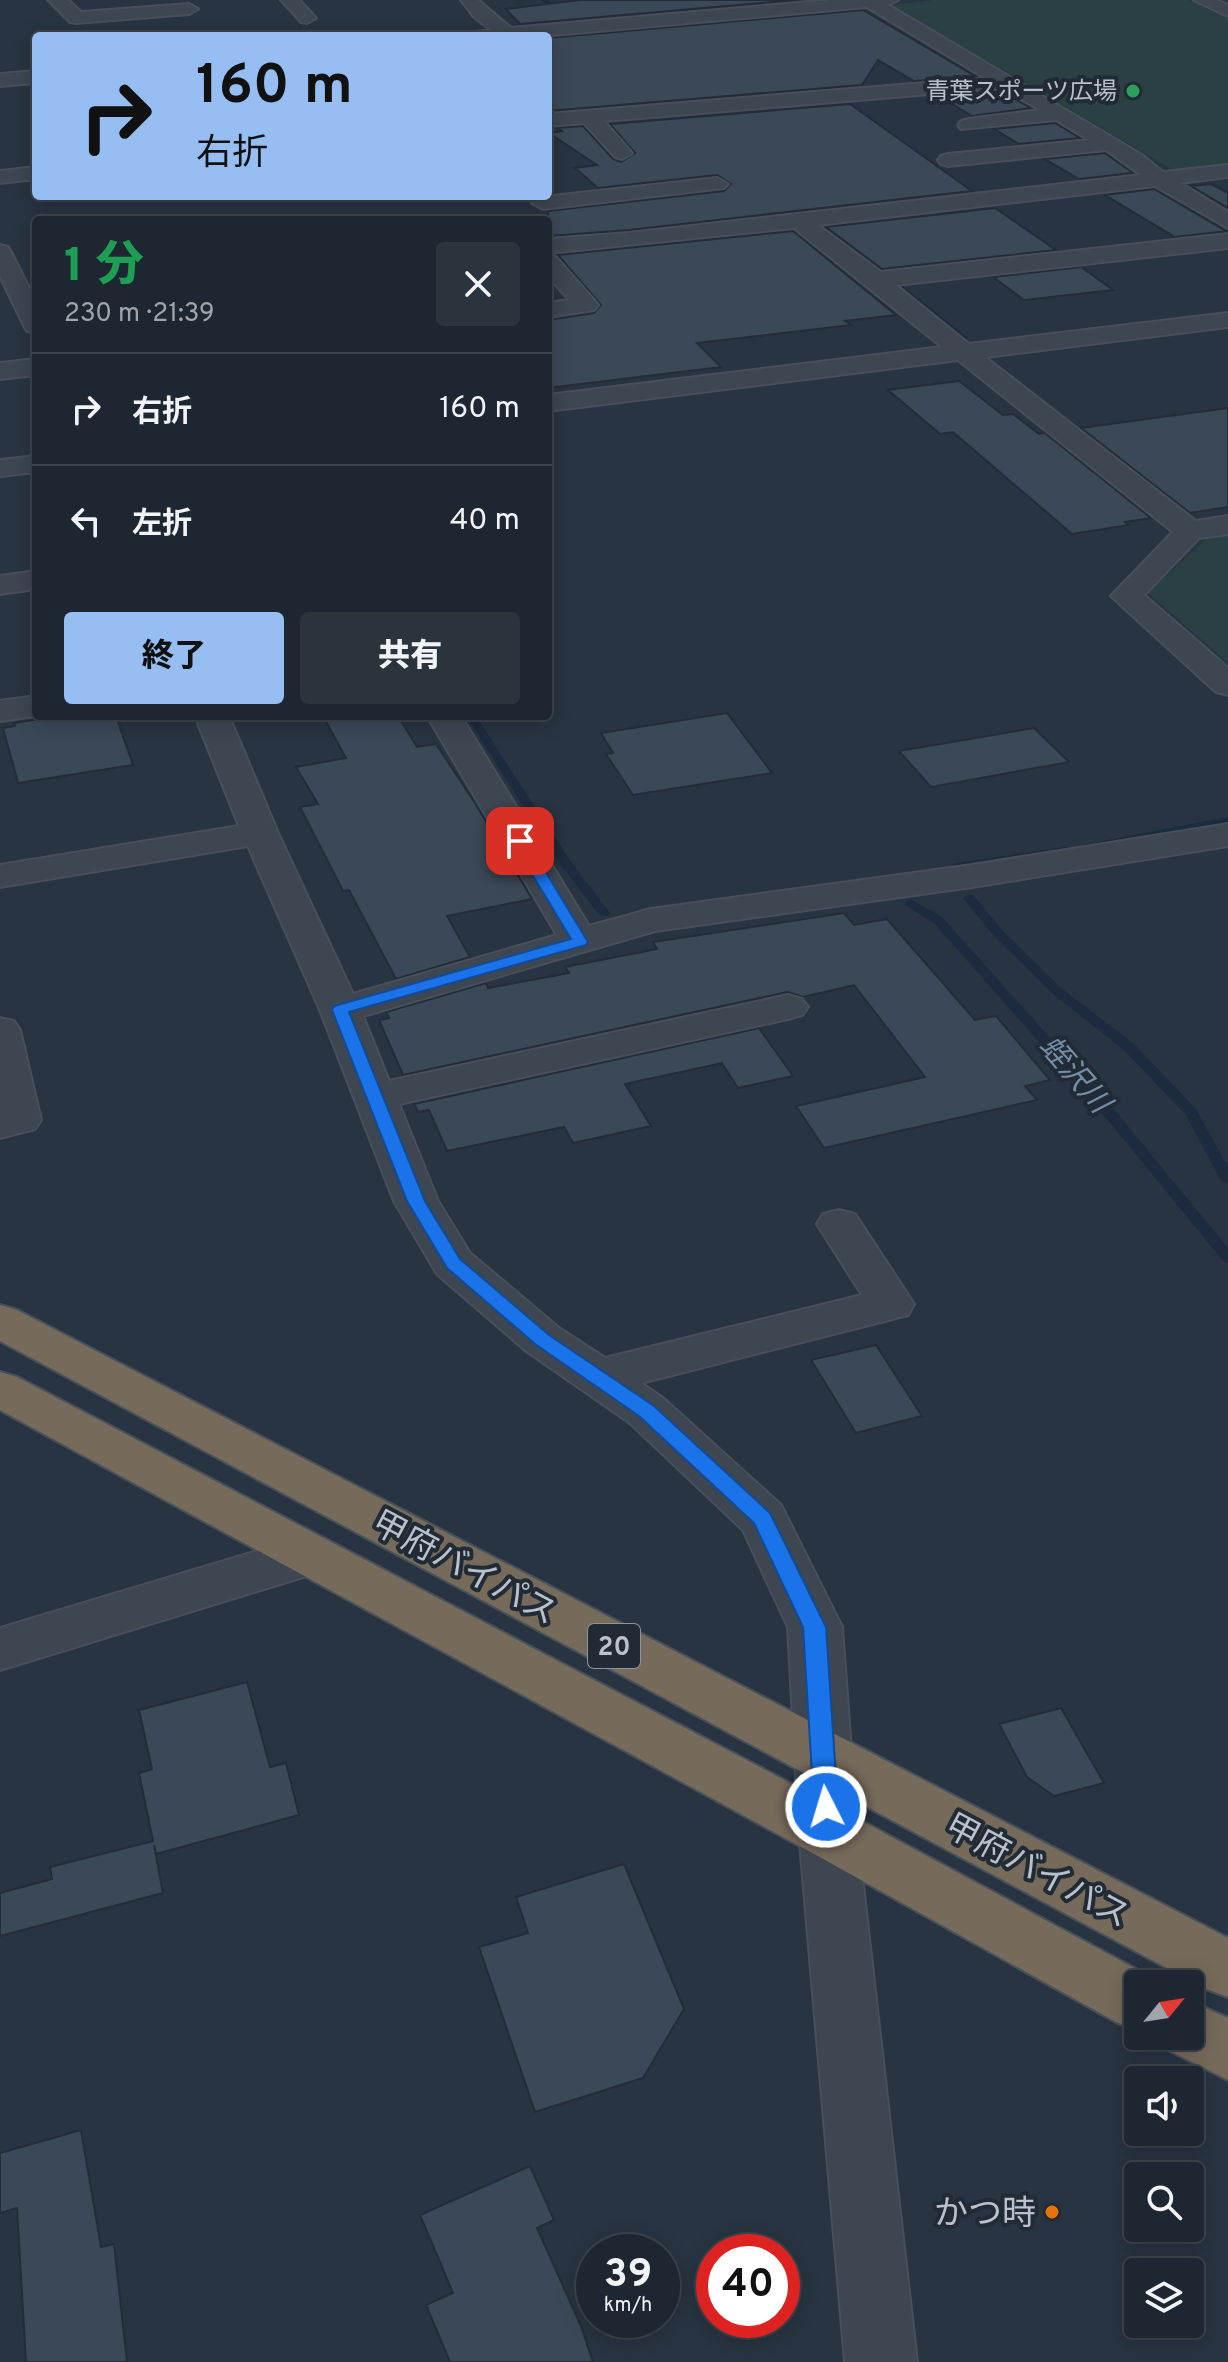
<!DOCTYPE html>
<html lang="ja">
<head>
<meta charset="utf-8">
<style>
  body { margin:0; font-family:Overpass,"Noto Sans JP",sans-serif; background:#2b333d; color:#f1f3f6; height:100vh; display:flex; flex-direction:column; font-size:30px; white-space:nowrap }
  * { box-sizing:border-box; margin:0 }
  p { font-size:26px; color:#a1a5ab }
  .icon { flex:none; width:44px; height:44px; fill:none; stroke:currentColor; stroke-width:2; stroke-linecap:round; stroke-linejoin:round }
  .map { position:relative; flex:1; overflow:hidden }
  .side { position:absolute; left:32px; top:216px; width:520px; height:504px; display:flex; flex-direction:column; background:#1e2731; border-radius:8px; box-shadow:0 4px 20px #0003,0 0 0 2px #3c444d }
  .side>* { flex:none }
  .top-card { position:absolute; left:32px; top:32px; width:520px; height:168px; border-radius:8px; box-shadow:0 4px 20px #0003,0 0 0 2px #3c444d; background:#97bef2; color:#111; overflow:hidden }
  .needle { width:52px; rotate:60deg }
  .controls { position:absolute; left:1124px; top:1970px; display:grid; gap:16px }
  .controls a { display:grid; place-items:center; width:80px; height:80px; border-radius:8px; background:#1e2731; box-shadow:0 4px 20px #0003,0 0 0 2px #3c444d; font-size:40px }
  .speed { position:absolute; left:576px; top:2234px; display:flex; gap:16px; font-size:40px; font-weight:700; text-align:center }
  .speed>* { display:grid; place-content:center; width:104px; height:104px; border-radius:50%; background:#1e2731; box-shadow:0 4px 20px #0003,0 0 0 2px #3c444d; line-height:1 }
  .speed small { font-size:20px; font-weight:400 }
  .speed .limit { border:12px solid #d22; background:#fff; color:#111 }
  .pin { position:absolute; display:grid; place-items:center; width:68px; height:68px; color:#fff; margin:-34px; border-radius:16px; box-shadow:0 4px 12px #0006 }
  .me { position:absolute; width:88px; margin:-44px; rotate:355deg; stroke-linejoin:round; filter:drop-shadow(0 0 6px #0008) }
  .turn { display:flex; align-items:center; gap:28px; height:168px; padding:0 32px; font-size:36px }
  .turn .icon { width:104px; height:104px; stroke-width:2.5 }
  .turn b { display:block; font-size:56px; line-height:68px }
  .round { display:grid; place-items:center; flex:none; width:84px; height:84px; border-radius:8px; background:#2b333d }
  .overview { display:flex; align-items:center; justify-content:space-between; height:136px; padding:0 32px }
  h1 { font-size:48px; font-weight:800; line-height:60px; color:#1e9e55 }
  .action { display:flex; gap:16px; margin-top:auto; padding:16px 32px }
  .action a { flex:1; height:92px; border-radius:8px; background:#97bef2; color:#111; font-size:32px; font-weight:800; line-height:92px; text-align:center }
  .action a+a { background:#2b333d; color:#f1f3f6 }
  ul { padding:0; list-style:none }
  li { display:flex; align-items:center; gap:24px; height:112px; padding:0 32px; border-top:2px solid #3c444d }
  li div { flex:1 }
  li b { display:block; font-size:30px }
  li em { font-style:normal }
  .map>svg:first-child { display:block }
</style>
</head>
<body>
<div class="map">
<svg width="1228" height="2362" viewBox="0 0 1228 2362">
  <rect width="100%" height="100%" fill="#283441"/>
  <path fill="#2a4042" d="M933 0H1189L1228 16V165L1175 171 891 5Z
    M1228 531V663L1148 593 1213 533Z"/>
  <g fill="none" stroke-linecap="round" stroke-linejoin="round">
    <path fill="#1c2b3f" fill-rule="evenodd" d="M541 0H547L608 44 603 45Z
      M789 196H793L884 271V275H878L789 198Z
      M894 284H900L967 337V341H961L894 288Z
      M466 716H476L571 862 610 913 608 916H600L560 864Z
      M1228 817V823L1087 850 1081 847 1087 844Z
      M1066 847 1070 848V852L955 871 949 867 955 863Z
      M969 894 973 895 1001 929 1061 988 1134 1044 1196 1109 1228 1167V1184L1221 1180 1185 1114 1124 1050 1053 994 993 935 963 898Z
      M911 899 942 917 1117 1113 1228 1248V1263L1223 1261 1107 1119 934 923 907 906 905 903 907 900Z"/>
  </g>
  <path fill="#3b4857" stroke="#232d38" stroke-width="2" d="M580 0H797L520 24 506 9Z
    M863 10 975 76 914 81 878 60 862 85 548 111V38Z
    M1001 91 1031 108 972 116 939 96Z
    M850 104 972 191 629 230 548 236V211L724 191 731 184 717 175 598 188 575 168 597 165 549 133 562 131 558 128 583 126 613 159 621 162 635 153 610 124Z
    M1055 123 1080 138 1019 144 994 129Z
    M1105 153 1133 173 1079 179 1045 159Z
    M1211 184 1228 193V208L1191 186Z
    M1154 189 1226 231H1228L1175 237 1105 195Z
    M995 208 1056 250 882 269 826 227Z
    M793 231 896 315 845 321 851 325 697 343 721 367 548 388V320L594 313 601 305 558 255Z
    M1081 267 1113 290 1024 300 993 277Z
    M959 381 1003 415 1013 414 1039 434 1045 433 1151 518 1125 522 1129 525 1072 534 953 432 940 434 888 390Z
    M1228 408V507L1190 513 1081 428Z
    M727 713 772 773 633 795 606 754 613 753 601 733Z
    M59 716H116L133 765 18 783 3 728 15 726 14 723Z
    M323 716H398L417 747 436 744 475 803 532 899 447 916 470 957 396 979 349 890 343 891 300 807 318 804 296 767 346 758Z
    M1034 728 1069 762 931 787 899 751Z
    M844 913 854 925 887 919 975 1020 996 1016 1050 1080 1025 1086 1037 1100 824 1148 796 1106 925 1077 854 985 803 997 787 992 403 1075 379 1020 389 1018 386 1012 486 983 488 988 569 973 565 967 657 949 653 942Z
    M759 1028 793 1076 738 1088 722 1063 625 1084 651 1126 573 1143 564 1127 447 1151 429 1110 418 1112 414 1104Z
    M876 1345 922 1416 856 1433 811 1360Z
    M247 1682 270 1767 286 1763 299 1815 156 1854 154 1845 163 1893 0 1936V1893L52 1879 50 1867 153 1841 139 1773 152 1769 139 1710Z
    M1061 1708 1104 1783 1054 1796 1027 1777 999 1724Z
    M624 1864 684 2009 643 2078 535 2112 479 1947 528 1933 516 1897Z
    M81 2130 101 2247 114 2244 127 2362H26L17 2208 0 2213V2153Z
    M530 2166 554 2220 537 2228 581 2326 593 2362H450L426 2305 453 2293 420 2215Z"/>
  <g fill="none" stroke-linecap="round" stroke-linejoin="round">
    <g stroke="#464f5a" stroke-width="4">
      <path id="minor" d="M48 0H68L81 12 189 4 198 9 189 14 76 23 70 22Z
        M281 0H299L316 18 307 23 301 22Z
        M461 0H478L511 28 832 0H898L888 5 1142 155 1163 172 1228 165V177L1180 183 1228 212V228L1155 186 818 225 881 272 1228 234V248L896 285 969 344 1228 313V327L985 357 1196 521 1228 516V534L1199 538 1144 595 1228 668V695L1216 692 1111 596 1173 532 958 360 548 411V395L942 347 794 228 548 253V239L629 233 1141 175 1106 150 948 166 941 164 938 160 941 156 948 154 1089 140 1056 120 961 129 958 125 961 121 968 119 1040 110 1002 88 604 121 632 153 622 159 615 157 584 123 548 126V114L985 78 867 7 542 36H473L476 32 491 30 474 17Z
        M1194 0H1216L1228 5V16Z
        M36 71V83L0 86V74Z
        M36 167V179L0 183V171Z
        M717 178 728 184 724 188 543 209 532 203 543 197Z
        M0 245 8 247 11 252 36 302V333L27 331 24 326 0 276Z
        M548 255 556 257 594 300 598 305 594 310 548 317V303L569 300 548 276Z
        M36 359V375L0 379V363Z
        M36 456V472L0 476V460Z
        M36 571V589L0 594V576Z
        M36 696V716L0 721V701Z
        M195 716H229L278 833 353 994 557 935 427 716H461L589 926 651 909 972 865 1228 824V846L972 887 655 931 363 1016 389 1081 788 995 802 999 808 1007 802 1015 788 1019 399 1104 438 1201 470 1253 559 1328 605 1358 862 1295 817 1224 823 1214 839 1210 855 1214 914 1304 908 1315 641 1383 664 1399 781 1505 842 1627 857 1832 917 2362H845L799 1832 788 1627 743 1530 630 1423 525 1350 437 1274 394 1201 320 1010 248 846 0 887V865L239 826Z
        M0 1018 14 1021 20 1030 41 1120 35 1129 0 1138Z
        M307 1536 326 1542 333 1556 326 1570 0 1670V1628Z"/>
    </g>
    <g stroke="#47515b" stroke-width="4">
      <path id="highway" d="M0 1305 17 1310 1228 1938V1997L1206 1989 0 1341Z
        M0 1372 17 1377 849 1814 1160 1982 1138 1984V2030L1116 2022 807 1850 0 1410Z
        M1190 2001 1228 2018V2080L1168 2050 1161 2036H1190Z"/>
    </g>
    <use href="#minor" fill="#3d4651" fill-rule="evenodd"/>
    <use href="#highway" fill="#766a5a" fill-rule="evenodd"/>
  </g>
  <path fill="#1a73e8" stroke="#114b97" stroke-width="2" d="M520 837 527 841 588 942 586 945 349 1012 425 1201 460 1259 549 1335 654 1406 770 1513 826 1627 838 1807 835 1814 826 1817 818 1814 814 1807 803 1627 754 1523 639 1416 535 1344 447 1268 407 1201 332 1010 334 1006 571 939 512 841Z"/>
  <circle fill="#2e9e5b" stroke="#212b36" stroke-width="3" cx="1133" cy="91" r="8"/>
  <circle fill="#e8710a" stroke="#212b36" stroke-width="3" cx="1052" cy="2212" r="8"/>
  <g text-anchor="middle" stroke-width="8" stroke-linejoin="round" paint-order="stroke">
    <g font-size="24" fill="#bac1cb" stroke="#212b36" text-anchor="end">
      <text x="1117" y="99">青葉スポーツ広場</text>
    </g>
    <rect fill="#212b36" stroke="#8c949e" stroke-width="2" x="588" y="1624" width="52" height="44" rx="6"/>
    <g font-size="26" font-weight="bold" fill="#bac1cb">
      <text x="614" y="1655">20</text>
    </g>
    <g font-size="30" font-style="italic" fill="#758ca7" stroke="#212b36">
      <text transform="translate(1075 1074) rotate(49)" y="10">蛭沢川</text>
    </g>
    <g font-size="34" fill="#bac1cb" stroke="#212b36">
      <text transform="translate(465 1567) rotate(28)" y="12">甲府バイパス</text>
      <text transform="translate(1038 1870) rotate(28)" y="12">甲府バイパス</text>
    </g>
    <g font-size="34" fill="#bac1cb" stroke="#212b36" text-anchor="end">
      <text x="1036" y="2224">かつ時</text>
    </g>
  </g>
</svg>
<div class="controls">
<a><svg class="needle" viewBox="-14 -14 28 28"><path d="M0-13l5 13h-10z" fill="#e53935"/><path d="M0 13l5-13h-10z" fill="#a1a5ab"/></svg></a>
<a><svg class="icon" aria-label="sound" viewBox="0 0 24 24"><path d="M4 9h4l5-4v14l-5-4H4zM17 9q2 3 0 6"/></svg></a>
<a><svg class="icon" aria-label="search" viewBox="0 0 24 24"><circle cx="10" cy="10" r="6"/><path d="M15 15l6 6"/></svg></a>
<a><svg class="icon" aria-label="layers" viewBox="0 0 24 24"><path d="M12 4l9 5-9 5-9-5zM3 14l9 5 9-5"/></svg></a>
</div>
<div class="speed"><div>39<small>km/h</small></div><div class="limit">40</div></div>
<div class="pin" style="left:520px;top:841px;background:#d93025"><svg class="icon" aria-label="arrive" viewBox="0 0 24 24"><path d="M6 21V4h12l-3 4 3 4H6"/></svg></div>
<svg class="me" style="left:826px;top:1807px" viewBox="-20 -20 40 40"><circle r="17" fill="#1a73e8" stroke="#fff" stroke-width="3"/><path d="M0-11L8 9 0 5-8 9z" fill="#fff"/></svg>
<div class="top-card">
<div class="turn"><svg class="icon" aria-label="right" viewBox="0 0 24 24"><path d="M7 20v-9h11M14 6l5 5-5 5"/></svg><div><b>160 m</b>右折</div></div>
</div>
<section class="side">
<div class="overview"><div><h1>1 分</h1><p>230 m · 21:39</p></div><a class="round"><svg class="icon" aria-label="close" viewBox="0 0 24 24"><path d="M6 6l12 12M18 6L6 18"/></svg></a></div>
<ul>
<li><svg class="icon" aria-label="right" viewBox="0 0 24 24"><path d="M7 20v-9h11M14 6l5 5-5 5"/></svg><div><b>右折</b></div><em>160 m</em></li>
<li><svg class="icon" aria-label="left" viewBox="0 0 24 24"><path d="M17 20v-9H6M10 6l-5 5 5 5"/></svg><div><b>左折</b></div><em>40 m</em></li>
</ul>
<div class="action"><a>終了</a><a>共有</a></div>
</section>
</div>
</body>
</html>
